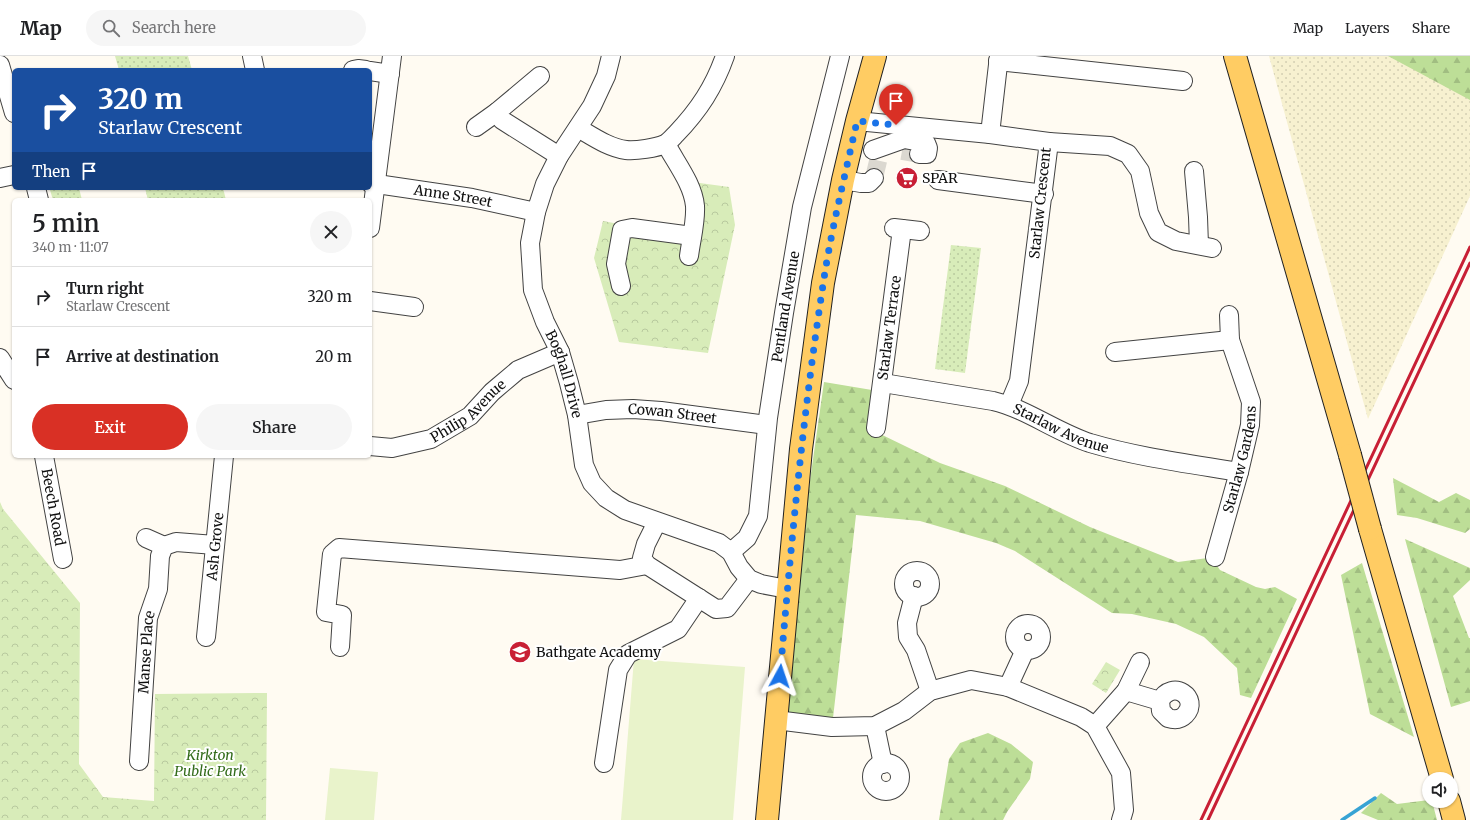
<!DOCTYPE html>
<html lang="en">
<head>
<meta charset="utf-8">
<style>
  body { margin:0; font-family:Merriweather,serif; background:#f6f6f6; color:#202124; height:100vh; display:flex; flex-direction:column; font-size:15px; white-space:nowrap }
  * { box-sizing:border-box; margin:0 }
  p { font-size:13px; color:#757577 }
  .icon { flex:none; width:22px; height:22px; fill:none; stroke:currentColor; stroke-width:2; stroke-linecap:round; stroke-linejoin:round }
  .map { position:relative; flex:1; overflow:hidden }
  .drawer { position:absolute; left:12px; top:142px; width:360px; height:260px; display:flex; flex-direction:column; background:#fff; border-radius:6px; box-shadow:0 1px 3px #0004 }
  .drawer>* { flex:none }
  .banner { position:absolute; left:12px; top:12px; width:360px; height:122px; border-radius:6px; box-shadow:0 1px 3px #0004; background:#1a4fa0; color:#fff; overflow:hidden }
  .fabs { position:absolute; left:1422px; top:716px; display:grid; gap:8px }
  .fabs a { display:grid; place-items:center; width:36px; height:36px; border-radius:50%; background:#fff; box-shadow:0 1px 3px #0004; font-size:20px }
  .pin { position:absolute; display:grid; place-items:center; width:34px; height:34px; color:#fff; margin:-41px -17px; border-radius:50% 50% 50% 0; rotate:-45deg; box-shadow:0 0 4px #0007 }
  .pin .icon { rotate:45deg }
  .me { position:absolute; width:44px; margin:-22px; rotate:5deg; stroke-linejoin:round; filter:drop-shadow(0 0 3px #0008) }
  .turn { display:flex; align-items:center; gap:14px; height:84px; padding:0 20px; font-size:18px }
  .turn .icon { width:52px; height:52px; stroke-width:2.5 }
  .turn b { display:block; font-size:28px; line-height:34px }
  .then { display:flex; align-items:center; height:38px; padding:0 20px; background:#0003; gap:8px; font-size:15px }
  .round { display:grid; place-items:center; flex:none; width:42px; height:42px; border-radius:21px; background:#f6f6f6 }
  .summary { display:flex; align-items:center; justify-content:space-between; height:68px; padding:0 20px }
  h1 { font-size:24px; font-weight:600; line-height:30px }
  .button { display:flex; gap:8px; margin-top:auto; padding:8px 20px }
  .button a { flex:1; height:46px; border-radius:24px; background:#d93025; color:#fff; font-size:16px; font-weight:600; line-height:46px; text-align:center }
  .button a+a { background:#f6f6f6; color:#202124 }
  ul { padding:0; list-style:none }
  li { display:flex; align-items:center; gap:12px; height:60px; padding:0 20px; border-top:1px solid #e0e0e0 }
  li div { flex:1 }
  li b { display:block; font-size:15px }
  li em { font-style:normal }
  header { display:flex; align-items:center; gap:24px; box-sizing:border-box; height:56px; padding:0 20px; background:#fff; border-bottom:1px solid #e0e0e0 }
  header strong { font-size:19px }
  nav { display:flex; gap:22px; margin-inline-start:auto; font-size:14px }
  .search { width:280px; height:36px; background:#f6f6f6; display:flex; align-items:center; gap:10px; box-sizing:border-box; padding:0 14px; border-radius:22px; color:#757577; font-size:15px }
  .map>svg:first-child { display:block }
</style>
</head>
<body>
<header>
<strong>Map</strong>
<div class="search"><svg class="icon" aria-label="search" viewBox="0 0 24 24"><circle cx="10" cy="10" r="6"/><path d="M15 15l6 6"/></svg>Search here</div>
<nav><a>Map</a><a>Layers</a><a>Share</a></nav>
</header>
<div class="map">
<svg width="1470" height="764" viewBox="0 0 1470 764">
  <defs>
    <pattern id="farmland-dots" width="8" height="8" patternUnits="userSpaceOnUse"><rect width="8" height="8" fill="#f7f1d0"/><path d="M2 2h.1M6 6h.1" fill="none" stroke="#d3ceb2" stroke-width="1.8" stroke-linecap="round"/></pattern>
    <pattern id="grass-dots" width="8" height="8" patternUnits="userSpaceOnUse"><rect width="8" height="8" fill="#d8ecb9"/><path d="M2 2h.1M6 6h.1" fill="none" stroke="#b8c99e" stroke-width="1.8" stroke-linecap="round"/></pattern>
    <pattern id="forest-firs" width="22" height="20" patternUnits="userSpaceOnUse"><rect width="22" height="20" fill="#bdde97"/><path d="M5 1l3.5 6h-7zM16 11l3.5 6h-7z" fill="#a1bd81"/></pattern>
    <pattern id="park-crowns" width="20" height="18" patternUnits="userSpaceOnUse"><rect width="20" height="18" fill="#d8ecb9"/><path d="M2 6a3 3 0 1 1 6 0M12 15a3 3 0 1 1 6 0" fill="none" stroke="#b8c99e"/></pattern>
  </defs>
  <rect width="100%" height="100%" fill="#fffbf2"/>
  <path fill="url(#farmland-dots)" d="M1269 0H1470V140L1368 363Z"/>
  <path fill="url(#grass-dots)" d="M115 0H188L192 14H119Z
    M59 132H79L82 144H53L50 134Z
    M145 132H223L226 144H148Z
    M951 189 981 192 965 317 935 313Z"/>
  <path fill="url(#forest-firs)" d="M1388 0H1470V44Z
    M824 326 878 335 872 374 940 407 1005 430 1090 471 1178 506 1215 501V507L1220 514 1256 531 1265 533 1275 531 1297 543 1251 642 1240 639 1237 612 1204 581 1176 568 1132 558 1112 557 1015 495 996 487 920 465 856 459 832 671 776 664Z
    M1393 422 1439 446 1456 437 1470 444V473L1465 477 1417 462 1397 459Z
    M1405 483 1470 512V524L1453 540 1469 582H1470V645L1451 651Z
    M1362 507 1414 681 1370 658 1341 519Z
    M988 677 1011 688 1033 706 1030 723 1007 756 1003 764H939L949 703 960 687Z
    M1381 737 1397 748 1429 744 1432 745 1437 764H1378L1361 757Z"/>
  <path fill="url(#park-crowns)" d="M678 124 729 131 735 169 708 297 619 286 594 202 603 165 683 180 688 146Z
    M0 446 3 453 80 547 79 708 103 741 154 745 155 638 267 637 266 764H0Z
    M1106 606 1120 614 1106 637 1092 628Z"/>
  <path fill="#e9f3cb" d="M634 603 745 611 733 764H621Z
    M330 712 378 716 374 764H325Z"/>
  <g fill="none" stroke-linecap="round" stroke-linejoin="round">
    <path stroke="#37a3d4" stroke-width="3.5" d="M1342 764 1375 742"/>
    <path stroke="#dbd8d0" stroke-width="18" stroke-dasharray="18 9" stroke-linecap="butt" d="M902 95 919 98
      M874 122 879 101"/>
    <g stroke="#434343" stroke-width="20">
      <g id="minor">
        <path d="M252 0 255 14"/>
        <path id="s1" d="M611 0 606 20 592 50 559 100 545 128 536 156 530 187 533 234 545 266 560 296 569 327 577 359 584 409 592 427 606 442 625 454 719 487 731 496 739 511 749 523 761 528 787 533"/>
        <path d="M998 5 1183 25"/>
        <path d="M0 9 14 57"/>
        <path d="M353 14 358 13 366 14"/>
        <path d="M370 15 390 18"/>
        <path d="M540 20 497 56 502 64 559 100"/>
        <path d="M857 65 990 78 1049 86 1019 325 1009 349"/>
        <path d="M476 71 497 56"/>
        <path d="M578 72C592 80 609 92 626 94 636 95 656 92 665 88 669 86 673 81 676 78 699 54 714 31 725 0"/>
        <path d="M990 78 999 0"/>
        <path d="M1049 86 1110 90 1128 98 1140 115 1149 157 1158 176 1176 185 1212 192"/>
        <path d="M666 88C676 107 693 128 695 150 696 166 691 184 689 200"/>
        <path d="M873 94 904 83 926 87 928 92 927 98H919"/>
        <path d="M1194 115 1198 161 1199 189"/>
        <path d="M0 122 14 119"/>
        <path d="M843 124 861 127H869L874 122"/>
        <path d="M938 124 1044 138"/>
        <path id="s2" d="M370 127 472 142 536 156"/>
        <path d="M36 132 39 144"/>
        <path d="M370 172 392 0"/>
        <path d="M894 172 920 175"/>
        <path d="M621 230 616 208 622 174 632 172 692 180"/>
        <path d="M370 245 414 251"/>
        <path d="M1115 296 1230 284"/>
        <path d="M0 302 14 324"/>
        <path id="s3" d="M883 327 993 345C1027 353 1056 376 1090 387 1137 401 1191 408 1239 416"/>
        <path id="s4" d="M577 359 606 354 633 353 661 355 767 369"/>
        <path id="s5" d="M876 372 902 173"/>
        <path id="s6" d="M370 390 392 392 431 383 470 360 492 336 518 314 560 296"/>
        <path id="s7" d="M44 400 63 503"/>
        <path d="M657 466 646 488 642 502 647 509 716 553 727 552 749 523"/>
        <path d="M146 482 164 490"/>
        <path id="s8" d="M731 496 747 482 758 460 768 362 784 257 802 151 840 0"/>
        <path id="s9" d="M1215 501 1239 416 1250 369 1251 346 1230 284 1229 259"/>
        <circle cx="917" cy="528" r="13"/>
        <path d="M914 540 907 567 908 581 916 594 930 635"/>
        <circle cx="1028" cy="581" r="13"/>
        <path id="s10" d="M206 581 224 400"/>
        <path d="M340 591 342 559 326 556 332 498 339 492 620 514 647 509"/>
        <path d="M1008 631 1025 594"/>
        <path d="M1126 635 1160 645C1172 622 1201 642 1185 659 1180 664 1174 664 1168 662L1161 655 1160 645"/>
        <path d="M776 664 832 671 875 670 904 655 930 635 971 624 1008 631 1081 661 1095 670 1121 717 1124 754 1121 764"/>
        <path d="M875 670 883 708"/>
        <path d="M1095 670 1126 635 1140 606"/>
        <path id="s11" d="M139 705 148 562 158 533 160 500 164 490 176 486 215 489"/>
        <path d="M604 707 618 614 628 598 678 573 699 542"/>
        <circle cx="886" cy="721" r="14"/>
      </g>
    </g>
    <g stroke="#212121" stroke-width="24">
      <path id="major" d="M1235 0 1350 399
        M1370 473 1442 723
        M1449 745 1454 764
        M767 764 801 393 823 227 843 124 857 65 875 0"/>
    </g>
    <use href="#minor" stroke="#fff" stroke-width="18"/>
    <use href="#major" stroke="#ffcc63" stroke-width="22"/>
    <path stroke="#c81f35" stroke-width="3" d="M1201 764 1470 191
      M1208 764 1470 207"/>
    <g stroke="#212121" stroke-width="24" stroke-linecap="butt">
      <path id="major-bridge" d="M1350 399 1370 473"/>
    </g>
    <use href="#major-bridge" stroke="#ffcc63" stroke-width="22"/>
  </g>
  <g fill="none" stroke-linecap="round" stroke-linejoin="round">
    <path stroke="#1a73e8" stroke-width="7" stroke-dasharray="0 12.6" d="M780 620C791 489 803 358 823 229 831 174 845 120 857 65L896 69"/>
  </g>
  <defs>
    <g id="supermarket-disc" transform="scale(1.15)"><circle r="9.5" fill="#c81f35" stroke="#fff"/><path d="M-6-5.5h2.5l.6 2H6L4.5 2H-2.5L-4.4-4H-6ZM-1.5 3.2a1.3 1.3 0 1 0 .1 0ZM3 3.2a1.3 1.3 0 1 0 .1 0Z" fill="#fff"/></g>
    <g id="school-disc" transform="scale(1.15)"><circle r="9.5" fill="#c81f35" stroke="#fff"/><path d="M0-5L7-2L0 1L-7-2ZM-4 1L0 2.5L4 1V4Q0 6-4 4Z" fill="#fff"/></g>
  </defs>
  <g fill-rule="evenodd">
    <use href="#supermarket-disc" x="907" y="122"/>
    <use href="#school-disc" x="520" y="596"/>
  </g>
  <g text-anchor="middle" stroke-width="4" stroke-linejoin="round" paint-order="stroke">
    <g font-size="14" fill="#101010" stroke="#fff" text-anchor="start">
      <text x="922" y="127">SPAR</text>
      <text x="536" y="601">Bathgate Academy</text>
    </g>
    <g font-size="14" fill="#101010" stroke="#fff">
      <text dy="5" stroke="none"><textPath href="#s2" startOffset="84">Anne Street</textPath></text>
      <text transform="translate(1040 147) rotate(-84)" y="5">Starlaw Crescent</text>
      <text dy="5" stroke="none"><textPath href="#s8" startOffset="257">Pentland Avenue</textPath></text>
      <text dy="5" stroke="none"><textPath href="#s5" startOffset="101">Starlaw Terrace</textPath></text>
      <text dy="5" stroke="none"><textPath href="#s1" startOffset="343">Boghall Drive</textPath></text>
      <text dy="5" stroke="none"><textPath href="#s6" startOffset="109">Philip Avenue</textPath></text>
      <text dy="5" stroke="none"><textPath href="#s4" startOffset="96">Cowan Street</textPath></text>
      <text dy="5" stroke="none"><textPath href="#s3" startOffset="185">Starlaw Avenue</textPath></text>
      <text dy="5" stroke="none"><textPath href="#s9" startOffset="101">Starlaw Gardens</textPath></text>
      <text dy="5" stroke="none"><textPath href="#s7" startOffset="52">Beech Road</textPath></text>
      <text dy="5" stroke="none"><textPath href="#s10" startOffset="91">Ash Grove</textPath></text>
      <text dy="5" stroke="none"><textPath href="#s11" startOffset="109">Manse Place</textPath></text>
    </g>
    <g font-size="14" font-style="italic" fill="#336c1b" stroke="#fff">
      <text x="210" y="704">Kirkton<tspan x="210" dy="16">Public Park</tspan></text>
    </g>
  </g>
</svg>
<div class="fabs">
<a><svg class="icon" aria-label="sound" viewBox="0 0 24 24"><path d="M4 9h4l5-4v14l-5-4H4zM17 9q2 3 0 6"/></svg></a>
</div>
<div class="pin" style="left:896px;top:69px;background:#d93025"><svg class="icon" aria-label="arrive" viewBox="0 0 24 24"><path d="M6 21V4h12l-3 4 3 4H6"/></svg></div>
<svg class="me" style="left:780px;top:620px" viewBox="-20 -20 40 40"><path d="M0-17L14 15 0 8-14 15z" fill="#1a73e8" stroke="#fff" stroke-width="4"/></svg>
<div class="banner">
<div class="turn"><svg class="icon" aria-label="right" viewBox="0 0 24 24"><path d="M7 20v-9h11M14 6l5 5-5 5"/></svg><div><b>320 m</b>Starlaw Crescent</div></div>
<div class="then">Then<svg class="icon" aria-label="arrive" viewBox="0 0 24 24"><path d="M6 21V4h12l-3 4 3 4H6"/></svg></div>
</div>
<section class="drawer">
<div class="summary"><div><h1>5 min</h1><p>340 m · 11:07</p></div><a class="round"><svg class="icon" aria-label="close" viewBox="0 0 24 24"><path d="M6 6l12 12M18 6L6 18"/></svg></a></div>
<ul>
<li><svg class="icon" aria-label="right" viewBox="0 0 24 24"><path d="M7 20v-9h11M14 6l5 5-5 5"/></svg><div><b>Turn right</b><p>Starlaw Crescent</p></div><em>320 m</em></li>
<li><svg class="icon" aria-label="arrive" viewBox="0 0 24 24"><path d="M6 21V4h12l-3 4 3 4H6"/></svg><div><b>Arrive at destination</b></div><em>20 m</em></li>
</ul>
<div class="button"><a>Exit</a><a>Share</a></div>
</section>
</div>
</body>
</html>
